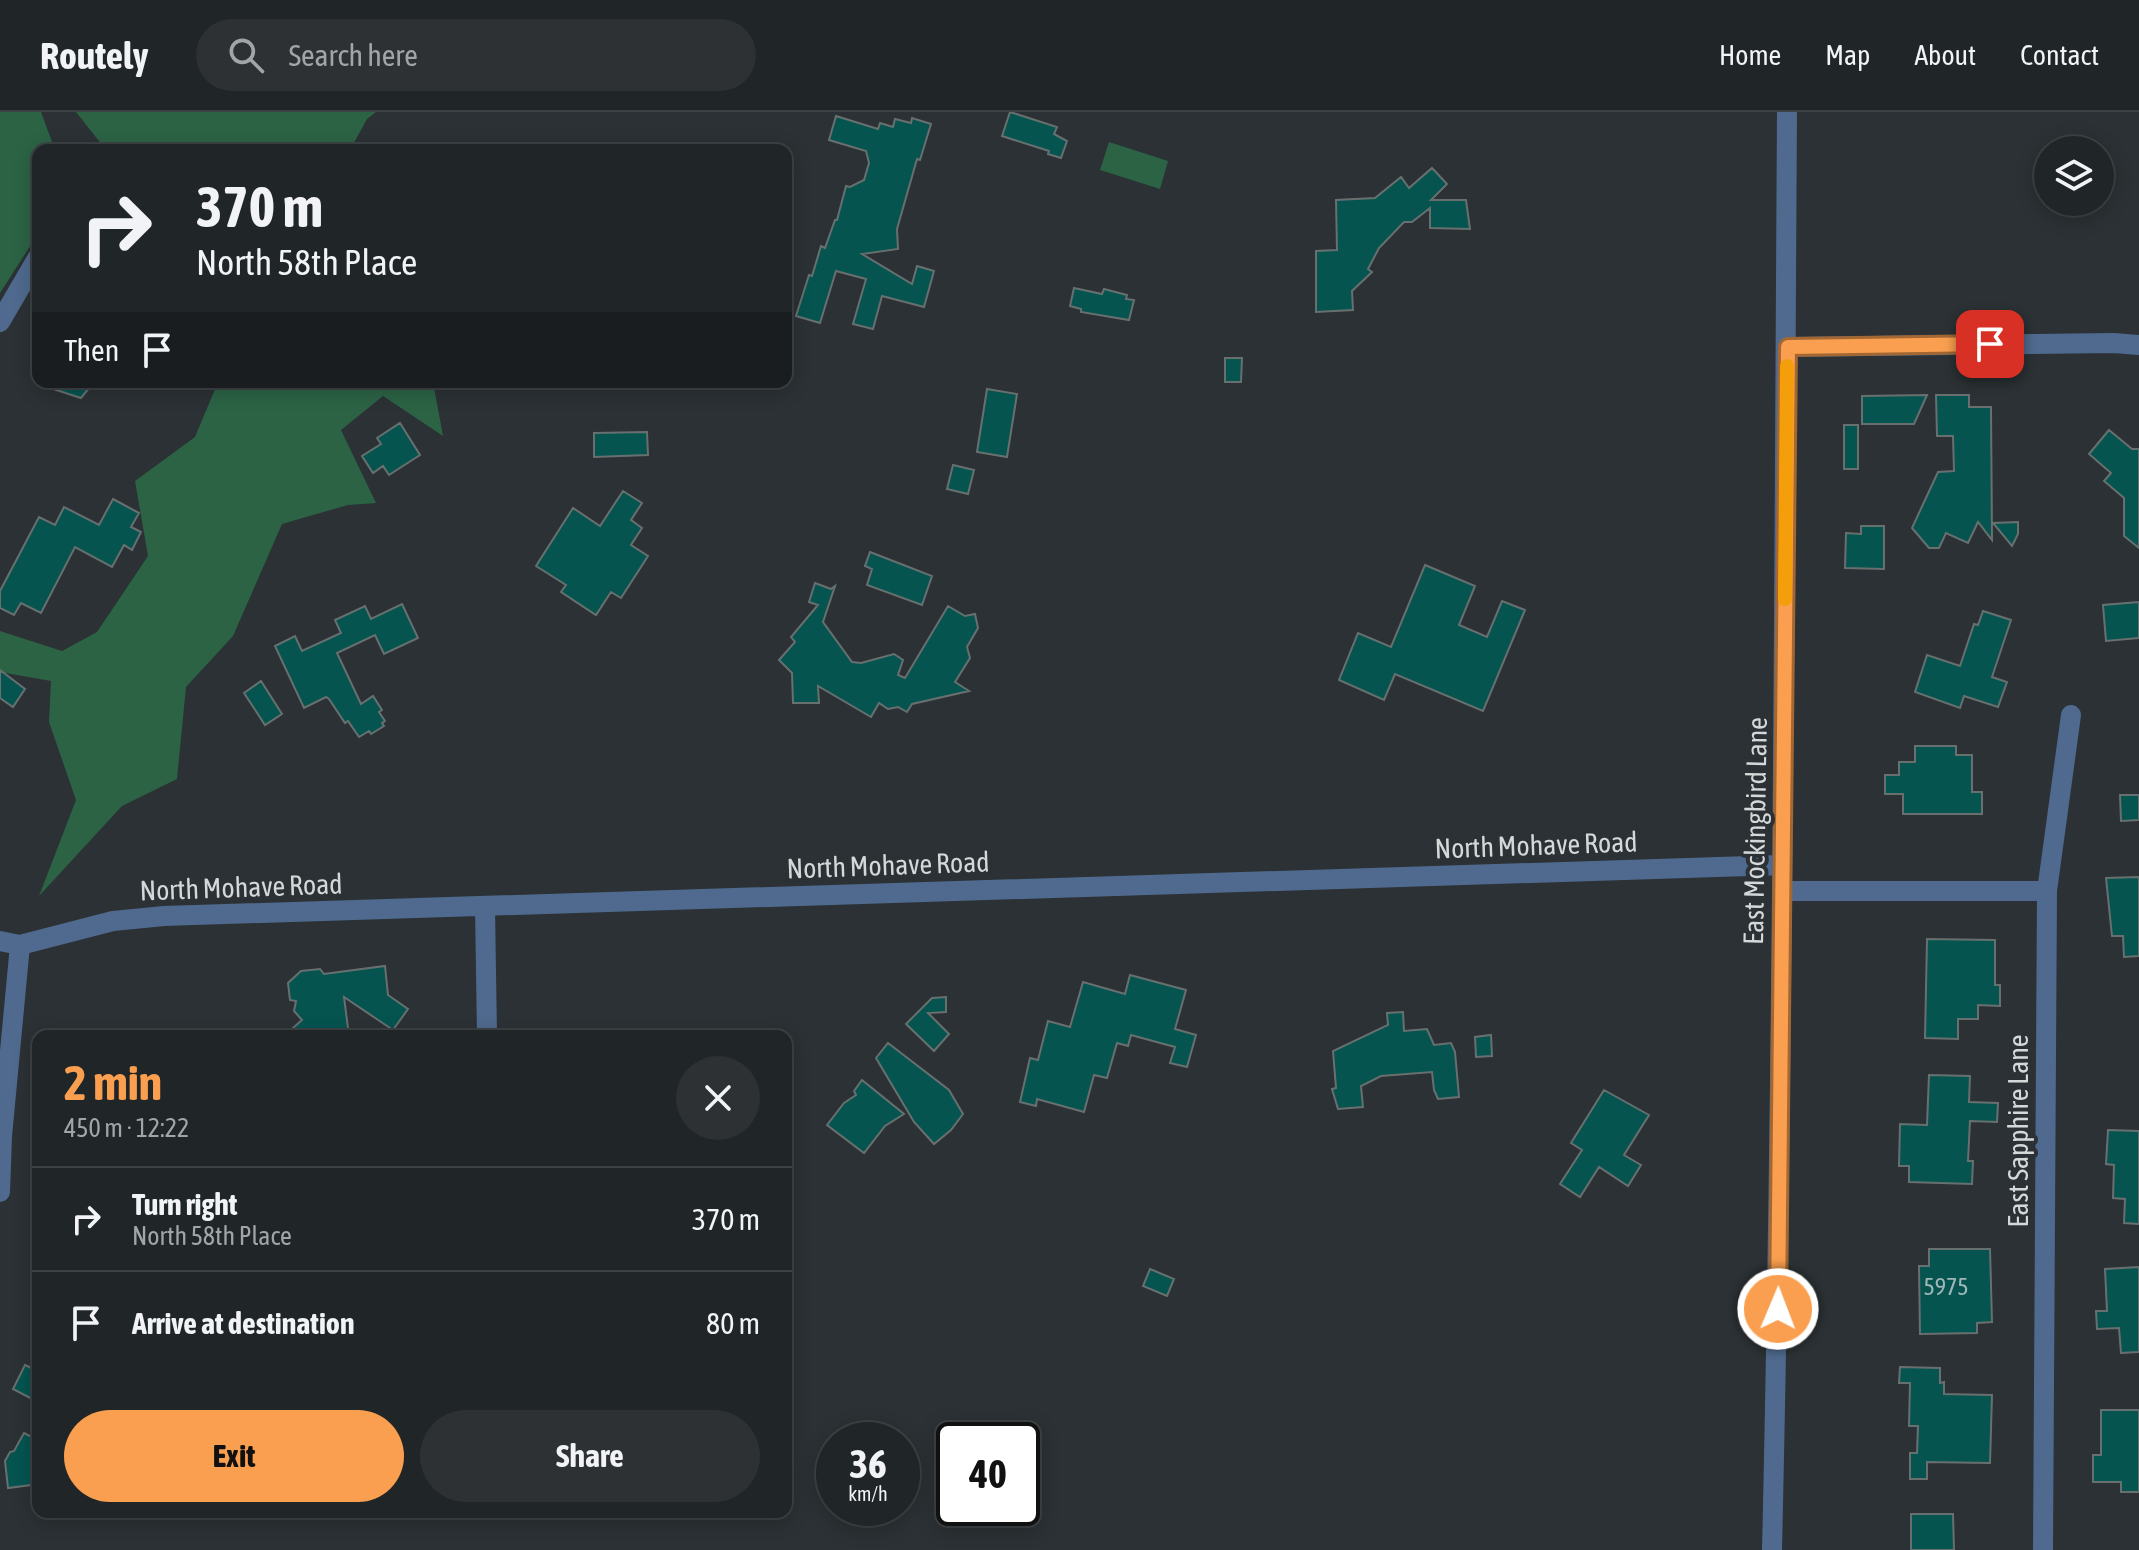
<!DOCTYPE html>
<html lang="en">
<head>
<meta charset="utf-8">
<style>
  body { margin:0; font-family:"Asap Condensed",sans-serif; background:#2d3133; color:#f1f3f6; height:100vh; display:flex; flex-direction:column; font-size:30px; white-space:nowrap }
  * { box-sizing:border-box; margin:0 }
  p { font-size:26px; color:#a2a5a7 }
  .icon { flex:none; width:44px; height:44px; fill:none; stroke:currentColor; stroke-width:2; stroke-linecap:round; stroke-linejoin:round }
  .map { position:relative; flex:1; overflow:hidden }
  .panel { position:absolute; left:32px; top:918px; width:760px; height:488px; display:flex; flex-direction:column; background:#202527; border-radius:16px; box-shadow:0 4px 20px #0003,0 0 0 2px #3d4244 }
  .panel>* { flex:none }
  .hud { position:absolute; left:32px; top:32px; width:760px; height:244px; border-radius:16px; box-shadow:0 4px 20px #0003,0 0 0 2px #3d4244; background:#202527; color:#f1f3f6; overflow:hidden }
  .tools { position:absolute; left:2034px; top:24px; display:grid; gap:16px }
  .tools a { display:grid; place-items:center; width:80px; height:80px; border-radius:50%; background:#202527; box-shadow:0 4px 20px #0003,0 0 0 2px #3d4244; font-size:40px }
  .speed { position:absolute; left:816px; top:1310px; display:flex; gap:16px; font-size:40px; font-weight:700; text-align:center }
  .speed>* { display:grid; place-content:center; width:104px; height:104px; border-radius:50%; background:#202527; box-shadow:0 4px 20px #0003,0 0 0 2px #3d4244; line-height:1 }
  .speed small { font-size:20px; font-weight:400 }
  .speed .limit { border:4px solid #111; border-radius:12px; background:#fff; color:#111 }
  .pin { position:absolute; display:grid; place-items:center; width:68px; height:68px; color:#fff; margin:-34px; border-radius:16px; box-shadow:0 4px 12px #0006 }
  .me { position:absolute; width:88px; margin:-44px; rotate:1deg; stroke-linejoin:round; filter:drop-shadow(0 0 6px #0008) }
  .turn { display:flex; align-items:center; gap:28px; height:168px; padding:0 32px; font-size:36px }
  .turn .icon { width:104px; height:104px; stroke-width:2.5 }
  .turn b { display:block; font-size:56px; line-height:68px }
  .then { display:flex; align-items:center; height:76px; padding:0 32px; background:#0003; gap:16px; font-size:30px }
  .round { display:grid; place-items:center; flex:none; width:84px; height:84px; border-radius:42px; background:#2d3133 }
  .summary { display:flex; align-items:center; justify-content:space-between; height:136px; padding:0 32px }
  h1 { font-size:48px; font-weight:700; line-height:60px; color:#fa9f4f }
  .button { display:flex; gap:16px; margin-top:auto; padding:16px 32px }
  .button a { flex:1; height:92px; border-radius:48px; background:#fa9f4f; color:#111; font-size:32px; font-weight:700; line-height:92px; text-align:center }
  .button a+a { background:#2d3133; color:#f1f3f6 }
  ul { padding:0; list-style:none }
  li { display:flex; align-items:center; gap:24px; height:104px; padding:0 32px; border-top:2px solid #3d4244 }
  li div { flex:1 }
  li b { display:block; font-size:30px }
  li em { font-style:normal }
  header { display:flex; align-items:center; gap:48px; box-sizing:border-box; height:112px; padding:0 40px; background:#202527; border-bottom:2px solid #3d4244 }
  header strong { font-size:38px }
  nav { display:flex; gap:44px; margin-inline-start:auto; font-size:28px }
  .search { width:560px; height:72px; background:#2d3133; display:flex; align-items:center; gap:20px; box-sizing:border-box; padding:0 28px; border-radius:44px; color:#a2a5a7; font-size:30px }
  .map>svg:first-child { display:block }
</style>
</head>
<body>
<header>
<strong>Routely</strong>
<div class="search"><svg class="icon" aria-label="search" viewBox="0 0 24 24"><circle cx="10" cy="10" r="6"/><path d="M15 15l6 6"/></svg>Search here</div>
<nav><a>Home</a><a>Map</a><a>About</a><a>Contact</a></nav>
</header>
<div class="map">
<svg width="2139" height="1438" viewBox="0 0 2139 1438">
  <rect width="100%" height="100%" fill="#2b3134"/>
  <path fill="#2c6345" d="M0 0H41L55 38H38V122L0 181Z
    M76 0H376L367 7 350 38H106Z
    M1109 30 1168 49 1160 77 1100 58Z
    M218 270H433L443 324 383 284 341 318 376 391 348 393 282 412 233 524 186 575 177 667 122 694 39 784 76 688 49 610 51 569 0 560V519L62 539 97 520 148 444 135 369 195 325Z"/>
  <path fill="#055450" stroke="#68706f" stroke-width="2" d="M1010 0 1057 15 1054 22 1067 29 1061 46 1048 42 1049 39 1002 24Z
    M836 4 878 17 880 11 893 15 895 7 911 11 912 6 931 12 920 48 917 47 897 117 898 137 862 142 912 172 917 154 934 159 924 195 882 184 873 217 853 212 866 167 836 159 820 211 796 204 809 163 812 164 821 134 825 136 835 108H837L846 74 850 75 864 68 869 51 866 39 829 28Z
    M1432 56 1447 72 1431 88H1466L1470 117 1430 116V96L1412 110H1404L1379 136 1368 157 1372 160 1352 179 1353 198 1316 200V139L1337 138 1336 88 1375 86 1401 65 1409 76Z
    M1074 176 1102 182 1104 177 1127 183 1126 187 1134 188 1129 208 1081 200V197L1070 194Z
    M1225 246H1242L1241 270H1225Z
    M41 270H94L81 286 41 273Z
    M987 277 1017 282 1007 345 977 340Z
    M1927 283 1914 312H1862V284Z
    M1936 283H1969V295H1991L1992 428 1978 410 1968 431 1946 421 1939 436H1929L1912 416 1938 360 1954 359 1953 324H1937Z
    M400 311 420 343 389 363 383 354 373 361 362 344 381 332 377 326Z
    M1844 313H1858V357H1844Z
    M2109 318 2132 337H2139V436L2124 424V386L2104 369 2111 361 2089 342Z
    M647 320 648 343 594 345V321Z
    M953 353 974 358 968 382 947 377Z
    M623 379 642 391 631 408 642 416 631 433 648 444 621 486 611 480 596 503 561 480 566 473 536 454 573 396 600 414Z
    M113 387 139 401 131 415 141 420 132 438 124 433 112 455 75 435 41 501 21 491 14 503 0 496V479L39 405 55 413 64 395 99 413Z
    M2018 410V422L2012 434 1993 411Z
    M1861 414H1884V457L1845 456 1846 421 1861 422Z
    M870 440 932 464 922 493 867 473 872 457 865 454Z
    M1425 453 1475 474 1459 513 1487 525 1502 489 1525 498 1483 599 1395 562 1384 588 1339 568 1358 521 1391 535Z
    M815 471 831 477 835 474 823 510 852 550 861 551 894 542 903 548 898 563 905 566 948 494 965 504 975 502 978 516 967 535 970 546 955 570 969 579 912 592 907 600 898 595 888 597 879 591 871 605 818 574 819 591H793L792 561 779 548 795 530 791 525 818 493 809 490Z
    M2139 490V526L2106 529 2103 493Z
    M402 492 418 526 384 542 375 523 337 541 361 592 373 584 382 598 379 600 385 609 382 611 384 614 371 622 369 619 359 625 348 609 345 611 329 587 326 585 304 596 275 534 295 524 302 539 341 521 335 508 365 494 371 507Z
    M1983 499 2011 508 1992 565 2007 570 1998 595 1964 584 1960 596 1915 580 1927 543 1960 554 1974 512 1978 513Z
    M0 558 25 577 13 595 0 586Z
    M261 569 282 602 265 613 244 581Z
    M1915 634H1956V643H1972V680H1982V702H1903V682H1885V663H1899V650H1915Z
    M2120 683H2139V708L2121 709Z
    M2139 765V844L2124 845 2123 824H2112L2106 766Z
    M1927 827 1995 828V873H2000V894L1978 893V907H1958V927L1925 926Z
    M385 854 388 883 408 897 393 918 344 885 349 924H284L302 908 294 899 296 889 290 888 288 871 301 859 320 857 324 862Z
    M1130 863 1186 878 1175 917 1196 923 1187 955 1170 951 1175 935 1131 923 1128 934 1117 931 1107 966 1094 963 1084 1000 1037 987 1036 994 1020 990 1030 946 1038 948 1048 909 1070 915 1083 870 1125 882Z
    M946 885V900L928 901 949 922 934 939 906 912 932 886Z
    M1403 900 1404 919 1427 917 1434 933 1451 931 1455 940 1459 985 1438 987 1434 978 1432 960 1381 964 1361 974 1363 995 1338 997 1332 977 1336 976 1333 939 1388 913 1387 901Z
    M1491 923 1492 944 1476 945 1475 925Z
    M888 931 949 978 963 1002 951 1018 934 1032 914 1010 876 946Z
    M1929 963 1970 964 1969 990 1998 991 1997 1010 1970 1009 1968 1049H1973L1972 1072 1909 1070V1054H1899L1900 1012 1927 1013Z
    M862 968 904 1002 885 1014 864 1041 827 1013 844 991 856 983 854 979Z
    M1604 978 1649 1003 1624 1043 1641 1053 1628 1074 1599 1055 1580 1085 1560 1072 1582 1038 1571 1031Z
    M2108 1018 2139 1019V1112L2124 1111 2125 1087 2113 1086 2114 1053 2106 1052Z
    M1929 1137H1990L1992 1210 1977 1211V1221L1920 1222 1919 1154H1929Z
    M2139 1155V1240L2121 1241 2119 1216 2097 1217 2096 1199H2107L2105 1157Z
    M1150 1157 1174 1167 1167 1184 1143 1174Z
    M25 1253 38 1259V1290L13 1277Z
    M1900 1255 1940 1256V1271L1944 1270V1282L1992 1283 1990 1351 1927 1350V1367H1910V1341H1917L1918 1314H1909L1910 1271H1899Z
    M2101 1298H2139V1380H2121V1370H2093V1343H2101Z
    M24 1321 38 1328V1372L8 1376 5 1349 10 1340 14 1339Z
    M1911 1402H1953L1954 1438H1911Z"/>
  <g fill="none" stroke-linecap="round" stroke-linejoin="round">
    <path stroke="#4f6a8e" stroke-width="20" d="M0 210 38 145
      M1788 235 2114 231 2139 233
      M1782 779H2047
      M485 795 487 924
      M0 829 20 833 113 809 164 804 1782 753
      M0 1080 2 1024 20 833
      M1772 1438C1783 959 1784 479 1787 0
      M2043 1438 2047 779 2071 603"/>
  </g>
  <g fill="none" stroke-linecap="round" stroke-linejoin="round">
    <g stroke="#a26733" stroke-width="20">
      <path id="route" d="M1778 1197 1788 235 1990 232"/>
    </g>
    <use href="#route" stroke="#fa9f4f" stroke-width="14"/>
    <path stroke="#f59e0b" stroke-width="14" d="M1785 487 1787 254"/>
  </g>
  <g text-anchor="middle" stroke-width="8" stroke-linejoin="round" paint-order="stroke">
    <g font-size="24" fill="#a0b7b7">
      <text x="1946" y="1183">5975</text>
    </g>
    <g font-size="28" fill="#d4d8d9" stroke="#2b3134">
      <text transform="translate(1755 719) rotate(-89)" y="10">East Mockingbird Lane</text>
      <text transform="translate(1536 733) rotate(-2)" y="10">North Mohave Road</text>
      <text transform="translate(888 753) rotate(-2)" y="10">North Mohave Road</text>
      <text transform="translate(241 775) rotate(-2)" y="10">North Mohave Road</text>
      <text transform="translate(2018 1019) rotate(-90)" y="10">East Sapphire Lane</text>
    </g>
  </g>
</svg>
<div class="tools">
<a><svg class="icon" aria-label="layers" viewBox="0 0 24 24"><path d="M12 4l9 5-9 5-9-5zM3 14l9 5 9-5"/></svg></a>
</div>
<div class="speed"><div>36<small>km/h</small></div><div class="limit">40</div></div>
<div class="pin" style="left:1990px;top:232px;background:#d93025"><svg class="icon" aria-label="arrive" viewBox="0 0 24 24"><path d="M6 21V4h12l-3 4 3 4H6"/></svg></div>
<svg class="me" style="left:1778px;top:1197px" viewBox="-20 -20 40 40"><circle r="17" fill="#fa9f4f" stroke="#fff" stroke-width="3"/><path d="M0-11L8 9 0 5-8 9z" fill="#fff"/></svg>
<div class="hud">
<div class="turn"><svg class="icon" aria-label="right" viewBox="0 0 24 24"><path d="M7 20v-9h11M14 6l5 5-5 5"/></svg><div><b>370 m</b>North 58th Place</div></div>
<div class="then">Then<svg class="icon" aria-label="arrive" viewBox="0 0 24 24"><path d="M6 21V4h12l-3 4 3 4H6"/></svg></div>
</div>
<section class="panel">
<div class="summary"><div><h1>2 min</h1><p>450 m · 12:22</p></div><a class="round"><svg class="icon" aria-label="close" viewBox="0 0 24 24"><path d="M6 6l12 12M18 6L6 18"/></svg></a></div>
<ul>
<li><svg class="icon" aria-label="right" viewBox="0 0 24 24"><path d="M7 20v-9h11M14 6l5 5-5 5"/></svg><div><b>Turn right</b><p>North 58th Place</p></div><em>370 m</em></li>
<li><svg class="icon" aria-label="arrive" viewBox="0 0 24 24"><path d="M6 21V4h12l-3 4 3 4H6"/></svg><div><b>Arrive at destination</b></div><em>80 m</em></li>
</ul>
<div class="button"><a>Exit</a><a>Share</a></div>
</section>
</div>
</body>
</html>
